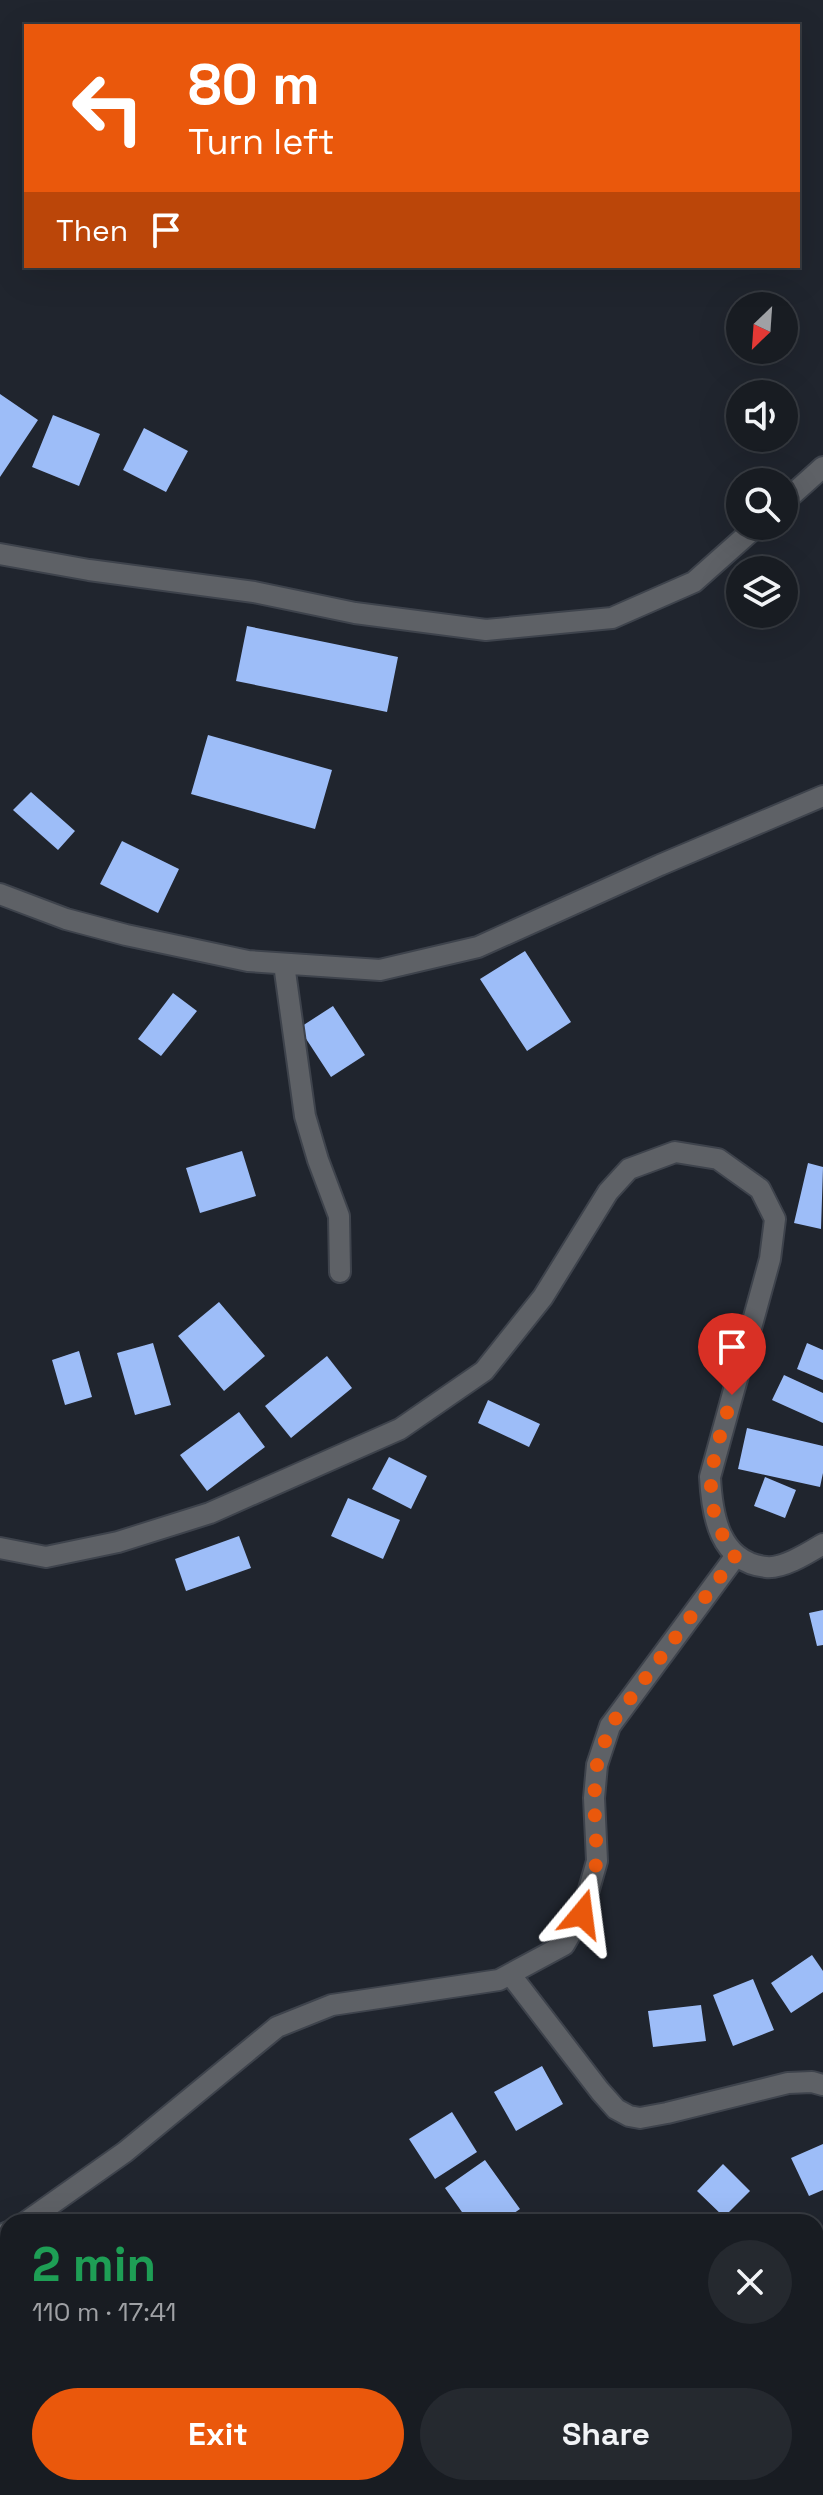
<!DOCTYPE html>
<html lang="en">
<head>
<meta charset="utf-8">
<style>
  body { margin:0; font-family:"Space Grotesk",sans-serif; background:#25292f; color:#f1f3f6; height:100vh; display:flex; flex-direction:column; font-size:30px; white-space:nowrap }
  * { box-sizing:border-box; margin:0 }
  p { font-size:26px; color:#9fa1a5 }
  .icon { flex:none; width:44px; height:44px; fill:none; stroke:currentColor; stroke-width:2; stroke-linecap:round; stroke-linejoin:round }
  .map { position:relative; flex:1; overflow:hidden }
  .sheet { position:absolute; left:0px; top:2214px; width:824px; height:282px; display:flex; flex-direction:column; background:#181c22; border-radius:24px 24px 0 0; box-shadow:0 8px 32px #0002,0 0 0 2px #363a40 }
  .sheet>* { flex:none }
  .guide { position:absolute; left:24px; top:24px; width:776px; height:244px; border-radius:0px; box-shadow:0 8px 32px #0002,0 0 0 2px #363a40; background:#ea580c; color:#fff; overflow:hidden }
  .needle { width:52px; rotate:205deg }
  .tools { position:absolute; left:726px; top:292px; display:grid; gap:16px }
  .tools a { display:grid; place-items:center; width:72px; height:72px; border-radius:50%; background:#181c22; box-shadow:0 8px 32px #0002,0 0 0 2px #363a40; font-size:40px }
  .pin { position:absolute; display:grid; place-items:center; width:68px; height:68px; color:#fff; margin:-82px -34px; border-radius:50% 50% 50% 0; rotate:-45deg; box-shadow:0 0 8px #0007 }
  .pin .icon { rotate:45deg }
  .me { position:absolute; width:88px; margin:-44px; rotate:16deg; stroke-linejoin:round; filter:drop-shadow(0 0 6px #0008) }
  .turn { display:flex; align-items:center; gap:28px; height:168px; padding:0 32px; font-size:36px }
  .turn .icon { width:104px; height:104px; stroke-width:2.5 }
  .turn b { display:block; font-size:56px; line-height:68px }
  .then { display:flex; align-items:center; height:76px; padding:0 32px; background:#0003; gap:16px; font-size:30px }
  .round { display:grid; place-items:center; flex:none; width:84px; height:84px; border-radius:42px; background:#25292f }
  .headline { display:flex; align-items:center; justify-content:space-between; height:136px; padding:0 32px }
  h1 { font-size:48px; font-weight:700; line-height:60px; color:#1e9e55 }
  .action { display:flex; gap:16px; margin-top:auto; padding:16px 32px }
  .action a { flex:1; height:92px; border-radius:48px; background:#ea580c; color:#fff; font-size:32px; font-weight:700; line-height:92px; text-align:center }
  .action a+a { background:#25292f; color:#f1f3f6 }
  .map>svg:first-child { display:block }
</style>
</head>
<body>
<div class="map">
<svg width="823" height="2495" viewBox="0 0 823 2495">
  <rect width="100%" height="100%" fill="#20252e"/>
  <path fill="#9dbdf8" d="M0 394 38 420 0 477Z
    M53 415 100 434 79 486 32 467Z
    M144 428 188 451 166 492 123 470Z
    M247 626 398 657 387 712 236 681Z
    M208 735 332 770 315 829 191 794Z
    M31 792 75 831 58 850 13 810Z
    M122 841 179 869 158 913 100 884Z
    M525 951 571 1022 527 1051 480 979Z
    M173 993 197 1011 161 1056 138 1039Z
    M333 1006 365 1055 331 1077 299 1028Z
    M242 1151 256 1196 200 1213 186 1168Z
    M808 1163 823 1167 821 1229 794 1223Z
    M219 1302 265 1356 224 1391 178 1336Z
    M153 1343 171 1405 135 1415 117 1353Z
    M807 1343 823 1350V1380L797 1369Z
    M79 1351 92 1397 65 1405 52 1360Z
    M327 1356 352 1388 291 1438 265 1406Z
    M784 1375 823 1393V1423L772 1400Z
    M488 1400 540 1424 529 1447 478 1423Z
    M239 1412 265 1447 207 1491 180 1455Z
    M747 1428 823 1446V1473L820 1487 738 1469Z
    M389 1457 427 1476 411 1509 372 1489Z
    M765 1477 796 1490 785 1518 754 1506Z
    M348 1498 400 1520 383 1559 331 1536Z
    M239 1536 251 1568 186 1591 175 1559Z
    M823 1610V1645L817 1646 809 1613Z
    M812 1955 823 1971V1992L791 2013 771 1983Z
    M753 1979 774 2030 733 2046 713 1995Z
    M701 2005 706 2041 653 2047 648 2011Z
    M542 2066 563 2104 516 2131 494 2092Z
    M452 2112 477 2152 435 2179 409 2139Z
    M823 2144V2190L809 2196 791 2158Z
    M485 2160 520 2209 501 2222H469L445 2188Z
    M723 2164 750 2191 724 2217 697 2191Z"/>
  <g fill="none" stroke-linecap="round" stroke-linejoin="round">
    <g stroke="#3e434c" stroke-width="24">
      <path id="minor" d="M784 502 823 467
        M0 554 89 570 254 592 355 613 486 630 612 618 694 582 757 526
        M0 894 66 919 126 935 248 961 380 970 478 947 660 865 823 796
        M284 964 305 1116 318 1160 339 1216 340 1272
        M510 1974 600 2091 616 2109 629 2116 640 2118 667 2113 788 2083 812 2082 823 2085
        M26 2222 125 2152 277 2027 332 2005 499 1980 564 1945 582 1914 597 1861 594 1798 597 1765 610 1726 735 1557
        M0 2236 8 2232"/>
    </g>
    <g stroke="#3e434c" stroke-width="24">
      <path id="tertiary" d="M0 1548 46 1557 118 1542 210 1513 400 1429 484 1371 543 1297 608 1192 629 1169 675 1152 718 1159 760 1189 775 1219 770 1259 710 1477C712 1515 719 1562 766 1567 783 1569 808 1553 823 1544"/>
    </g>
    <use href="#minor" stroke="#5e6166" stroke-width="20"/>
    <use href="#tertiary" stroke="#5e6166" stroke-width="20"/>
  </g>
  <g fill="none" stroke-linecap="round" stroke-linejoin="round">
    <path stroke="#ea580c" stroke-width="14" stroke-dasharray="0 25.2" d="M582 1914 597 1861 594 1798 597 1765 610 1726 735 1557C694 1494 714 1461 732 1395"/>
  </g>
</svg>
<div class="tools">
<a><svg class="needle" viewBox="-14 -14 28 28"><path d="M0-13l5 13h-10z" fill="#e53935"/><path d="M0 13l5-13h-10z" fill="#9fa1a5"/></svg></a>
<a><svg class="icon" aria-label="sound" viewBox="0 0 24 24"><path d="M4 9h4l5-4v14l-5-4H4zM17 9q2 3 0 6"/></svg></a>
<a><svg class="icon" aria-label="search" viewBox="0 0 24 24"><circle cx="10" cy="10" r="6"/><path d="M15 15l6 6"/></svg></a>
<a><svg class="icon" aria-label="layers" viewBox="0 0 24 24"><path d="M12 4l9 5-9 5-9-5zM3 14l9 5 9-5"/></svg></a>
</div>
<div class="pin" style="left:732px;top:1395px;background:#d93025"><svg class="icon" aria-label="arrive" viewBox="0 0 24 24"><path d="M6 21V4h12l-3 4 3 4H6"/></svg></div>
<svg class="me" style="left:582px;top:1914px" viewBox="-20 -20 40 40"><path d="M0-17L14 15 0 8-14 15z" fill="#ea580c" stroke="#fff" stroke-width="4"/></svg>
<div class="guide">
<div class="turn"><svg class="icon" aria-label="left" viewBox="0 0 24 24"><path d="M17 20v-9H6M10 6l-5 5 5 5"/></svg><div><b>80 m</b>Turn left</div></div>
<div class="then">Then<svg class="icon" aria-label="arrive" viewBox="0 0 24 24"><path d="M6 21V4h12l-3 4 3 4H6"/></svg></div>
</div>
<section class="sheet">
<div class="headline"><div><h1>2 min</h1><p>110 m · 17:41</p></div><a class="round"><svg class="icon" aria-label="close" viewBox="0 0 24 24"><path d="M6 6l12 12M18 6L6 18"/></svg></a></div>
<div class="action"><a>Exit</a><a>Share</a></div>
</section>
</div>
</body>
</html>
